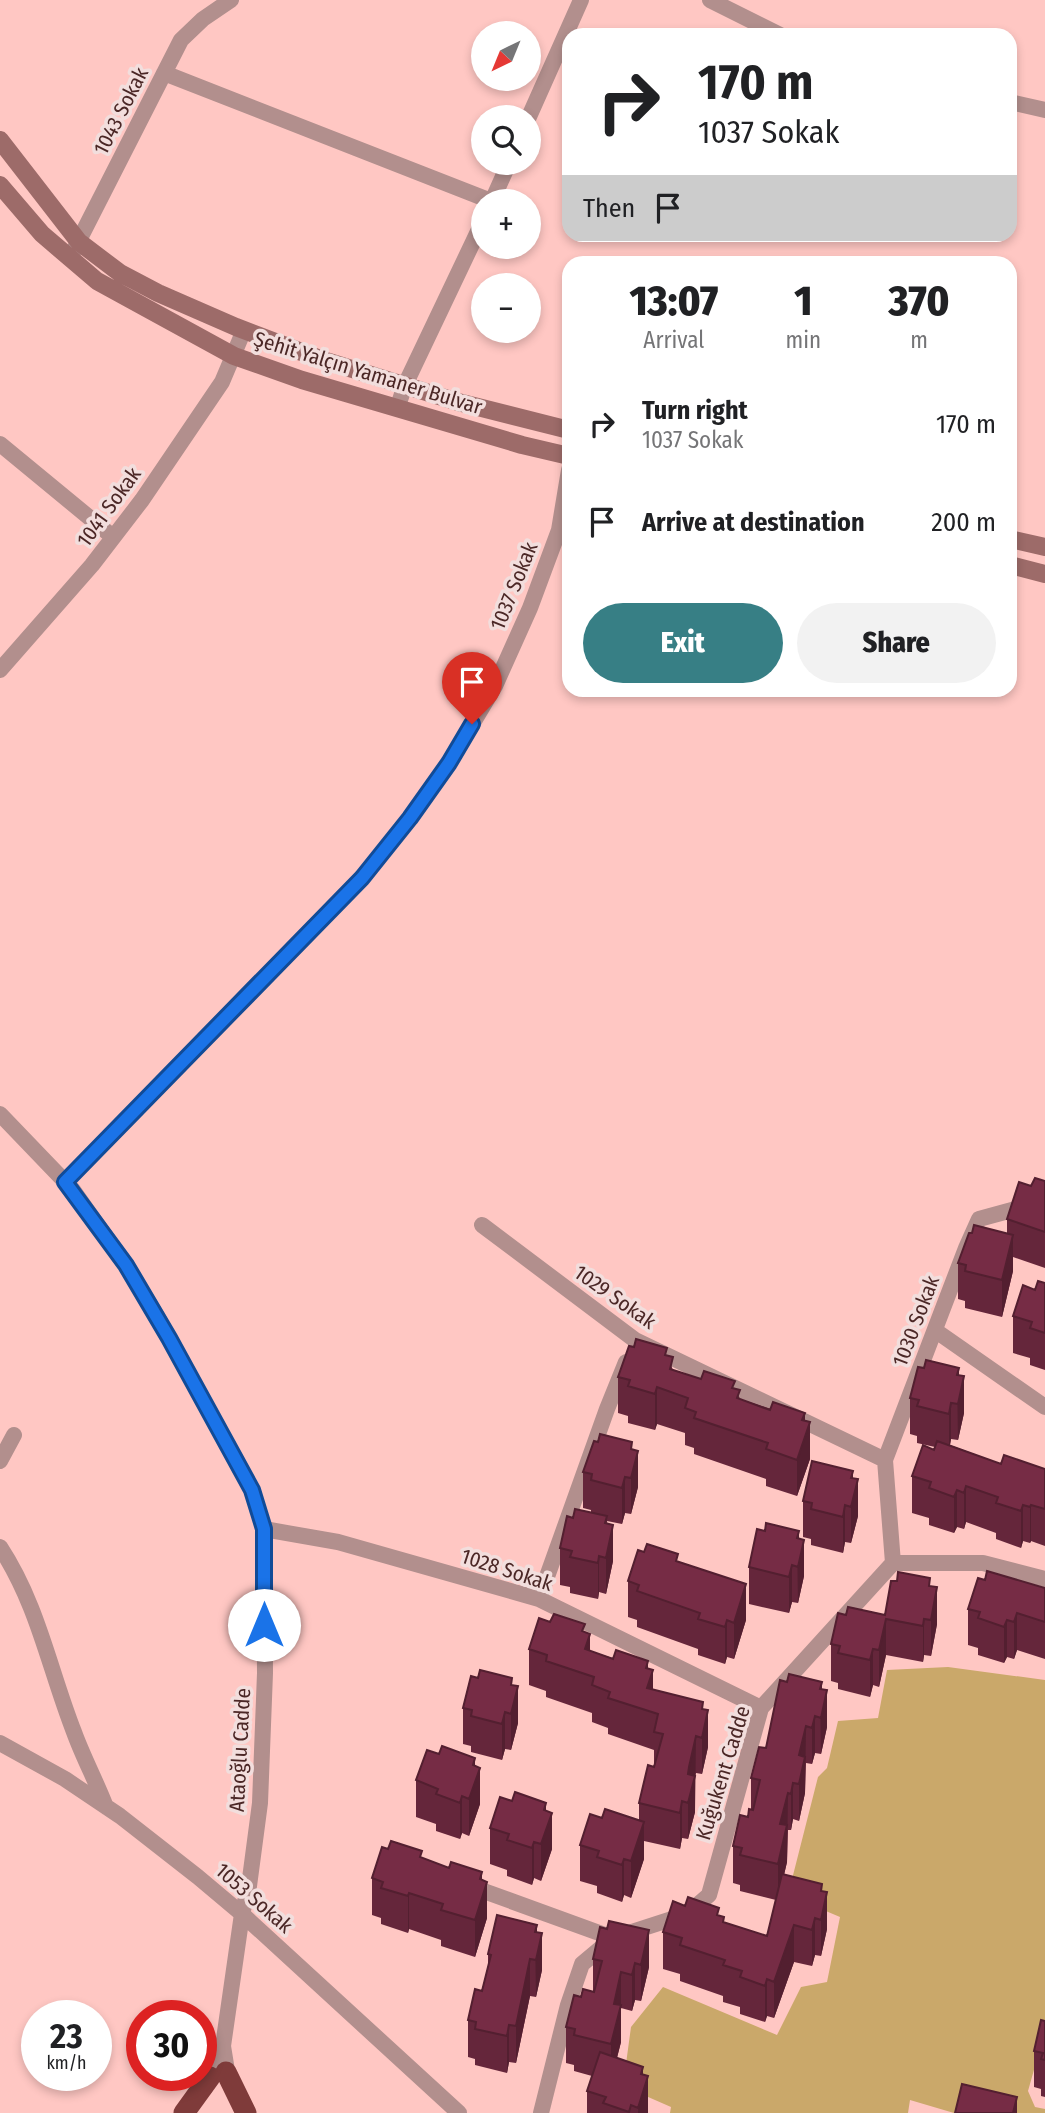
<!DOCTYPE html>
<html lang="en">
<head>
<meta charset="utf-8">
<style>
  body { margin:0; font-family:"Fira Sans Condensed",sans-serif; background:#f2f2f2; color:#202124; height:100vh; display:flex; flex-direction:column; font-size:26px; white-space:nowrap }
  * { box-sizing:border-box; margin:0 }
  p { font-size:23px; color:#757577 }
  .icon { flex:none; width:38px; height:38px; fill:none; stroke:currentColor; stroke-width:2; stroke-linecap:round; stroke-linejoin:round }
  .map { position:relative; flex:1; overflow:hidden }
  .panel { position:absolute; left:562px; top:256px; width:455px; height:441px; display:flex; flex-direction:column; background:#fff; border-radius:21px; box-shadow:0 4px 10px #0003 }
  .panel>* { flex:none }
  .guide { position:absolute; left:562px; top:28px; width:455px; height:214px; border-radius:21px; box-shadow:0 4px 10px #0003; background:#fff; color:#202124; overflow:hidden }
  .needle { width:46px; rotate:223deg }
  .tools { position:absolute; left:471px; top:21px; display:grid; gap:14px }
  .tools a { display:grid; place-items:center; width:70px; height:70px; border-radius:50%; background:#fff; box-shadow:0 4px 10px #0003; font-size:35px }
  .speed { position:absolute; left:21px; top:2000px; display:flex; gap:14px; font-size:35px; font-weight:700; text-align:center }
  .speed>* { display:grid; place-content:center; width:91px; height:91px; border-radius:50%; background:#fff; box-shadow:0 4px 10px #0003; line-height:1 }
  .speed small { font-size:18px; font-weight:400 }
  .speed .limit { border:10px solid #d22; background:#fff; color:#111 }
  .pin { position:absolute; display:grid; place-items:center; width:60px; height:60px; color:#fff; margin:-72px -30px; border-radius:50% 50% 50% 0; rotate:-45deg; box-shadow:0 0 7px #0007 }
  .pin .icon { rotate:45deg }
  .me { position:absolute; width:77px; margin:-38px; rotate:0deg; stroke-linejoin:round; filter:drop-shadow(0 0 5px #0008) }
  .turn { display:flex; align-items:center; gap:24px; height:147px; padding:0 21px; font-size:32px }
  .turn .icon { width:91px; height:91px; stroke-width:2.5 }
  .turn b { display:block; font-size:49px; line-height:60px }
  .then { display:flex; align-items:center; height:66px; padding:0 21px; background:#0003; gap:14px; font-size:26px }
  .eta { display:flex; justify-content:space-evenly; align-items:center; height:119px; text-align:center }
  .eta b { font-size:42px; font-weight:800; line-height:49px }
  .primary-button { display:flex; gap:14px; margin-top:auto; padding:14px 21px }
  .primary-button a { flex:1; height:80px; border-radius:42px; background:#377f85; color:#fff; font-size:28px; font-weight:800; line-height:80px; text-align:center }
  .primary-button a+a { background:#f2f2f2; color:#202124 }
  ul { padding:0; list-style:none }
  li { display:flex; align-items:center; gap:21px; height:98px; padding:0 21px }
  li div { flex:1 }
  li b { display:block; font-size:26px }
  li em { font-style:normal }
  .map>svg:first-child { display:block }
</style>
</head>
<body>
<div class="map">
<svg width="1045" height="2113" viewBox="0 0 1045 2113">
  <rect width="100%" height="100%" fill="#ffc7c3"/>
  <path fill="#caa86a" d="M948 1667 1045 1680V2031L1028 2091 1035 2107 1045 2109V2113H1008L967 2099 954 2113 910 2100 908 2113H670L671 2107 623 2086 631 2027 663 1987 777 2035 801 1987 827 1982 840 1917 788 1895 818 1777 827 1768 838 1721 878 1718 887 1670Z"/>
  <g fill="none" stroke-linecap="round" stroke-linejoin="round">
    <path stroke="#b28f8d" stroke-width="16" d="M710 0 780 35
      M164 73 491 201
      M1010 102 1045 110
      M528 119 581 0
      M492 201 509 163
      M73 252 181 40 203 19 231 0
      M398 406 405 385 483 221
      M0 444 113 537
      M0 670 92 565 142 500 222 382 244 330
      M0 1114 73 1190 126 1265 158 1318 252 1490 264 1529 265 1673 260 1803 249 1886 242 1914 223 2046
      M65 1182 362 878 410 818 449 763 495 686 530 608 559 530 569 470
      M482 1225 635 1340 885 1460
      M936 1331 1045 1407
      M0 1461 14 1435
      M264 1529 338 1542 539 1599 761 1708
      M0 1547C38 1605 49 1668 74 1732 83 1757 96 1781 106 1807
      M893 1563 885 1460 966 1248 979 1219 1045 1201
      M539 1599 607 1409 626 1362
      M0 1743 65 1779 120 1816 198 1877 242 1914 459 2113
      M467 1885 613 1938
      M205 2088 223 2046 229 2083
      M541 2113 568 2005 582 1964 613 1938 687 1914 709 1895 761 1708 893 1563H983L1045 1579"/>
    <path stroke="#9d6b69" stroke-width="18" d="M0 140 79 242 120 273 158 293 236 327 320 359 458 402 569 430
      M0 185 42 234 97 281 234 356 302 380 522 445 569 456
      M1010 539 1045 547
      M1010 565 1045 574"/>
    <path stroke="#7f3b3a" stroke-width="21" d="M226 2072 246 2113
      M184 2113 210 2077"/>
  </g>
  <path fill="#65263b" d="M1045 1181V1268L1013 1257V1271L1002 1317 965 1308V1301L958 1299V1263L972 1233H1007V1219L1031 1186Z
    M1045 1283V1370L1030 1365V1358L1013 1353V1316L1035 1290Z
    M634 1347 667 1356 673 1370 701 1379 735 1388 740 1399 805 1420 810 1459 797 1496 766 1486V1479L694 1454V1448L685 1445V1433L657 1424 655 1430 628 1423V1416L618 1413V1377Z
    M959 1375 964 1413 958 1440 951 1439 950 1445 1001 1464 1045 1469V1546L1031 1541 1030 1543 1023 1541 1021 1548 996 1539V1533L966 1522 964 1529 957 1527 954 1533 929 1525V1518L912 1513V1476L934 1450 935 1447 917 1443V1436L910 1434V1398Z
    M632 1450 638 1487 631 1514 625 1513 622 1524 607 1521 613 1561 606 1594 599 1592 598 1599 570 1593V1587L560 1585V1548L573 1518 591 1512V1510L583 1508V1472Z
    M853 1478 858 1516 851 1543 845 1542 843 1553 811 1545V1539L803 1537V1501Z
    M799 1538 804 1576 798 1603 792 1602 789 1613 749 1604V1567Z
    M678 1562 746 1620 734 1659 727 1657 725 1664 698 1655V1649L637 1627V1620L628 1617V1581Z
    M985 1580 1045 1588V1659L1017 1650 1014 1659 1007 1657 1004 1663 978 1655V1648L968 1645V1609Z
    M930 1586 937 1624 931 1656 924 1655 923 1662 886 1655 879 1687 873 1685 870 1697 838 1689V1683L831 1681V1644L846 1615H885Z
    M585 1632 590 1651 648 1669 653 1690 703 1709 708 1747 702 1774 696 1773 695 1778V1812L688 1839 682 1838 680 1849 644 1841V1859L631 1898 624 1895 622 1902 597 1893V1886L580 1881V1845L602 1818 639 1821V1803L654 1767V1750L608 1734V1728L592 1722V1713L546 1697V1691L529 1685V1649Z
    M512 1685 518 1723 511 1750 505 1749 502 1760 471 1752V1746L463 1744V1708Z
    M822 1689 827 1727 821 1754 815 1753 812 1764 806 1763 805 1793 799 1821 793 1819 791 1830H788L787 1862 784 1875 822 1891 827 1929 821 1956 815 1955 812 1966 794 1962 774 2018 767 2016 765 2022 740 2014V2007L723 2002V1996L680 1981V1974L663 1969V1932L685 1906 719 1916 724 1922 767 1936 776 1900 740 1891V1885L733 1883V1846L751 1809V1778L766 1748Z
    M475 1766 480 1804 469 1836 462 1833 460 1839 436 1831V1824L416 1817V1780Z
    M546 1811 552 1849 541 1881 534 1878 532 1885 507 1876V1870L490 1864V1828Z
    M422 1858 482 1880 487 1918 475 1957 441 1946V1940L409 1929 408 1933 381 1924V1918L372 1915V1878Z
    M600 1927 649 1967 641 2001 635 2000 632 2011 621 2008V2042L617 2058 643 2074 648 2113H587V2091L592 2076 574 2071V2065L566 2063V2027L581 1997 593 1991V1959Z
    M537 1932 542 1970 536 1997 530 1996 516 2063 509 2062 507 2073 475 2065V2059L468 2057V2020L482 1991 488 1969V1954Z
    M1045 2021V2097L1041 2096V2089L1034 2087V2051Z"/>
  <path fill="#531f30" d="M1013 1235V1271L1002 1317V1280Z
    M959 1368V1399L964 1376V1413L958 1440 957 1375Z
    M657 1387V1424L655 1430V1394Z
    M951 1403V1439L949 1450V1414Z
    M805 1413V1437L810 1422V1459L797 1496V1460L802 1420Z
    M632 1442V1473L638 1451V1487L631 1514V1449Z
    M853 1471V1500L858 1479V1516L851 1543V1478Z
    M625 1477V1513L622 1524V1488Z
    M966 1486V1522L964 1529V1493Z
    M957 1490V1527L954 1533V1497Z
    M845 1505V1542L843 1553V1517Z
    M1023 1505V1541L1021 1548V1511Z
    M1031 1505V1541L1030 1543V1507Z
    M613 1525V1561L606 1594V1558Z
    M799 1531V1562L804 1540V1576L798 1603 797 1538Z
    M599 1556V1592L598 1599V1563Z
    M792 1565V1602L789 1613V1577Z
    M746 1584V1620L734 1659V1623Z
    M937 1587V1624L931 1656V1620Z
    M1017 1613V1650L1014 1659V1622Z
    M886 1619V1655L879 1687V1650Z
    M924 1619V1655L923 1662V1626Z
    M727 1620V1657L725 1664V1627Z
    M1007 1620V1657L1004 1663V1627Z
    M590 1634V1670L585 1649Z
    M873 1649V1685L870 1697V1660Z
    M648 1661V1687L653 1670V1707L647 1711 646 1668Z
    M512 1678V1709L518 1686V1723L511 1750V1685Z
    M822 1682V1712L827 1690V1727L821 1754 820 1689Z
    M703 1702V1732L708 1710V1747L702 1774V1709Z
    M505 1712V1749L502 1760V1724Z
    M815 1716V1753L812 1764V1728Z
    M806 1726 805 1793 799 1821V1755Z
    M696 1736 695 1812 688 1839V1774L689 1767Z
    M475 1758V1782L480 1768V1804L469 1836V1799L473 1765Z
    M793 1783V1819L791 1830V1794Z
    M788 1793 787 1862 778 1900V1864L780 1824Z
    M462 1796V1833L460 1839V1803Z
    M682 1801V1838L680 1849V1813Z
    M546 1803V1829L552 1813V1849L541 1881V1844L544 1810Z
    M644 1822V1859L631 1898V1861Z
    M534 1842V1878L532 1885V1848Z
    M624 1859V1895L622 1902V1865Z
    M482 1872V1899L487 1882V1918L475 1957V1920L480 1879Z
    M822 1884V1914L827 1892V1929L821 1956V1891Z
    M409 1893V1929L408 1933V1896Z
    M815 1918V1955L812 1966V1930Z
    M537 1925V1955L542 1933V1970L536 1997 535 1932Z
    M794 1925V1962L774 2018V1982Z
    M649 1930V1967L641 2001V1965Z
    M530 1959V1996L516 2063V2026Z
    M635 1963V2000L632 2011V1975Z
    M621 1972V2042L611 2080V2044L614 2004Z
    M767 1979V2016L765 2022V1986Z
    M509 2025V2062L507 2073V2036Z
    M643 2067V2092L648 2076V2113H638L641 2074Z
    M1017 2097V2113H1013Z"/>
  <path fill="#762c45" stroke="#531f30" stroke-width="2" d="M1035 1178 1045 1181V1232L1007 1219 1019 1182 1031 1186Z
    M974 1225 1013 1235 1002 1280 965 1271 966 1265 958 1263 969 1233H972Z
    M1038 1281 1045 1283V1333L1030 1328 1032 1322 1013 1316 1023 1285 1035 1290Z
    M636 1339 667 1348 665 1355 673 1357 670 1369 701 1379 704 1371 735 1381 732 1388 740 1390 737 1398 770 1410 773 1402 805 1413 802 1420 810 1422 797 1460 766 1449 768 1443 694 1418 696 1412 685 1408 688 1398 657 1387 655 1394 628 1386 630 1380 618 1377 629 1346 634 1347Z
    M926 1360 959 1368 957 1375 964 1376 958 1404 951 1403 949 1414 917 1406 919 1400 910 1398 918 1367 924 1368Z
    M600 1434 632 1442 631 1449 638 1451 631 1478 625 1477 622 1488 591 1480 592 1474 583 1472 594 1441 598 1442Z
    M937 1441 1001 1464 1004 1455 1045 1469V1509L1031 1505 1030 1507 1023 1505 1021 1511 996 1503 998 1497 966 1486 964 1493 957 1490 954 1497 929 1488 931 1482 912 1476 923 1445 934 1450Z
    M812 1461 853 1471 851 1478 858 1479 851 1507 845 1505 843 1517 811 1509 812 1503 803 1501Z
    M575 1509 607 1516 605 1523 613 1525 606 1558 599 1556 598 1563 570 1557 572 1551 560 1548 567 1516 573 1518Z
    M766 1523 799 1531 797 1538 804 1540 798 1567 792 1565 789 1577 749 1567 757 1529 765 1531Z
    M647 1544 678 1554 676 1561 746 1584 734 1623 727 1620 725 1627 698 1619 700 1613 637 1591 639 1585 628 1581 638 1550 644 1552Z
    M987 1571 1045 1588V1622L1017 1613 1014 1622 1007 1620 1004 1627 978 1618 980 1612 968 1609 978 1578 985 1580Z
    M898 1572 930 1578 929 1586 937 1587 931 1620 924 1619 923 1626 886 1619 879 1650 873 1649 870 1660 838 1653 840 1646 831 1644 838 1613 846 1615 848 1607 885 1615 891 1581H897Z
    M554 1614 585 1624 582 1631 590 1634 585 1649 613 1659 616 1650 648 1661 646 1668 653 1670 647 1688 703 1702 702 1709 708 1710 702 1738 696 1736 689 1767 688 1774 695 1776 688 1803 682 1801 680 1813 639 1803 648 1765 654 1767 663 1734 654 1732 658 1714 608 1698 610 1692 592 1685 594 1677 546 1661 547 1655 529 1649 539 1618 550 1622Z
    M480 1670 512 1678 511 1685 518 1686 511 1714 505 1712 502 1724 471 1716 472 1710 463 1708 471 1676 478 1678Z
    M789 1674 822 1682 820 1689 827 1690 821 1718 815 1716 812 1728 806 1726 799 1755 805 1757 799 1784 793 1783 791 1794 788 1793 780 1824 787 1825 778 1864 740 1855 742 1848 733 1846 740 1815 748 1817 749 1809 753 1810 760 1780 751 1778 759 1747 766 1748 780 1680 787 1682Z
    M442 1746 475 1758 473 1765 480 1768 469 1799 462 1796 460 1803 436 1794 438 1789 416 1780 427 1750 439 1754Z
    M515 1792 546 1803 544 1810 552 1813 541 1844 534 1842 532 1848 507 1840 509 1834 490 1828 500 1797 512 1801Z
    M605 1809 644 1822 631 1861 624 1859 622 1865 597 1857 599 1851 580 1845 590 1814 602 1818Z
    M391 1841 422 1851 420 1857 449 1868 451 1862 482 1872 480 1879 487 1882 475 1920 441 1910 443 1904 409 1893 408 1896 381 1888 383 1882 372 1878 382 1847 388 1849Z
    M782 1874 822 1884 821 1891 827 1892 821 1920 815 1918 812 1930 794 1925 774 1982 767 1979 765 1986 740 1977 742 1971 723 1965 725 1960 680 1945 682 1938 663 1932 673 1901 685 1906 688 1897 719 1908 717 1915 724 1917 723 1922 767 1936Z
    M497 1915 537 1925 535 1932 542 1933 536 1960 530 1959 516 2026 509 2025 507 2036 475 2029 476 2022 468 2020 475 1989 482 1991 491 1955 488 1954Z
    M609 1921 649 1930 641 1965 635 1963 632 1975 621 1972 614 2004 621 2005 611 2044 574 2035 575 2029 566 2027 574 1995 581 1997 583 1989 594 1992 602 1961 593 1959 600 1927 607 1929Z
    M1041 2020 1045 2021V2060L1041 2059 1043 2053 1034 2051Z
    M600 2052 643 2067 641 2074 648 2076 638 2108 631 2105 629 2112 603 2103 606 2097 587 2091Z
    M962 2084 1017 2097 1013 2113H955Z"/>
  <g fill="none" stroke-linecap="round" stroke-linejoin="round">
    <g stroke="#114b97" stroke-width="18">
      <path id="route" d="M264 1625V1529L252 1490 169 1338 126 1265 65 1182 362 878 410 818 449 763 472 724"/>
    </g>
    <use href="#route" stroke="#1a73e8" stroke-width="12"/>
  </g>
  <g text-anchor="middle" stroke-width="7" stroke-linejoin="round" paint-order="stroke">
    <g font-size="21" fill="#4b2726" stroke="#f2dedd">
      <text transform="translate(121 111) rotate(-63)" y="7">1043 Sokak</text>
      <text transform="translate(368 373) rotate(17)" y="7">Şehit Yalçın Yamaner Bulvar</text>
      <text transform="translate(109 507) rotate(-54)" y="7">1041 Sokak</text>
      <text transform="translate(514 586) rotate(-68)" y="7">1037 Sokak</text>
      <text transform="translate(615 1297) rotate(35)" y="7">1029 Sokak</text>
      <text transform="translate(916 1321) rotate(-69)" y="7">1030 Sokak</text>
      <text transform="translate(507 1570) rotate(18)" y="7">1028 Sokak</text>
      <text transform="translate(240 1750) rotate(-87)" y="7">Ataoğlu Cadde</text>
      <text transform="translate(723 1773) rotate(-73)" y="7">Kuğukent Cadde</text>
      <text transform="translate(254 1898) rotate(41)" y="7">1053 Sokak</text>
    </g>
  </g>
</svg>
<div class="tools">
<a><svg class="needle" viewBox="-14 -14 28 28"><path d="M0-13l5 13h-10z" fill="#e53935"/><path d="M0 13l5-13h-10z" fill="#757577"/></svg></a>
<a><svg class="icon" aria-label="search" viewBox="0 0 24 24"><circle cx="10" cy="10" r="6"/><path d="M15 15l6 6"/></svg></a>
<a>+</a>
<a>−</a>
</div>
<div class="speed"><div>23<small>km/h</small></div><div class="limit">30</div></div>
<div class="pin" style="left:472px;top:724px;background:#d93025"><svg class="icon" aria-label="arrive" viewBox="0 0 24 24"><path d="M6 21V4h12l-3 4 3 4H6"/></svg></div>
<svg class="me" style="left:264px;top:1625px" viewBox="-20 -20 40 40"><circle r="19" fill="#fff"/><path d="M0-13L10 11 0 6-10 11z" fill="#1a73e8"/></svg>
<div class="guide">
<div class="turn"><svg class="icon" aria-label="right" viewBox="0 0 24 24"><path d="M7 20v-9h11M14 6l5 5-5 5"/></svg><div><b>170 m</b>1037 Sokak</div></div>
<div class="then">Then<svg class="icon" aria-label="arrive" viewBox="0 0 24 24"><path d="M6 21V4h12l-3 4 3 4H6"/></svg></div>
</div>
<section class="panel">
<div class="eta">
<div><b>13:07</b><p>Arrival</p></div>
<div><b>1</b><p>min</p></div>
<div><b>370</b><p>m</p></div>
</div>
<ul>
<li><svg class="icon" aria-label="right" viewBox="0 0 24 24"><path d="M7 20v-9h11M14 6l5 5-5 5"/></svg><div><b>Turn right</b><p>1037 Sokak</p></div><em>170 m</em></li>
<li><svg class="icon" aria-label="arrive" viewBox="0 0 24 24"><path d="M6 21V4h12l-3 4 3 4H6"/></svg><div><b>Arrive at destination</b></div><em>200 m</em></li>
</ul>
<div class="primary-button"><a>Exit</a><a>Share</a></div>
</section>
</div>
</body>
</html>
